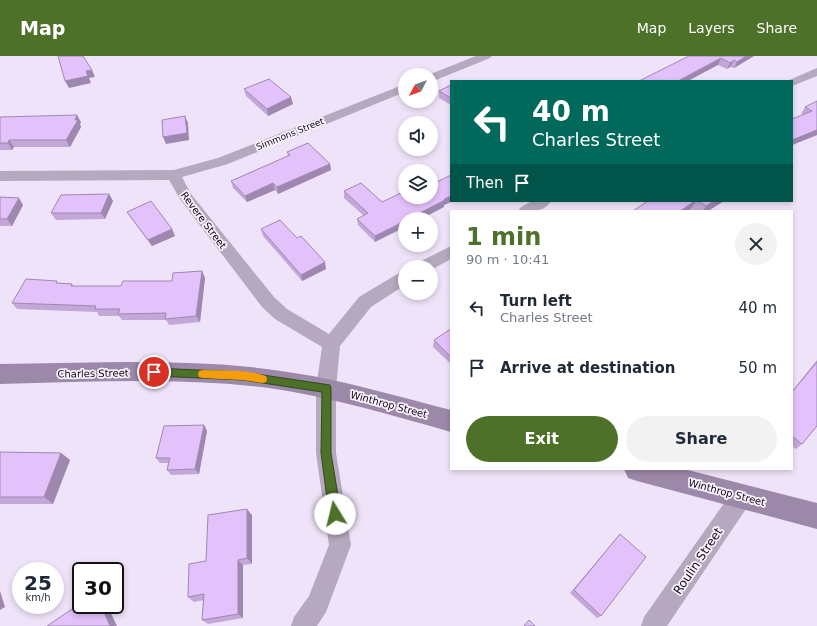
<!DOCTYPE html>
<html lang="en">
<head>
<meta charset="utf-8">
<style>
  body { margin:0; font-family:"DejaVu Sans",sans-serif; background:#f2f2f3; color:#1f2937; height:100vh; display:flex; flex-direction:column; font-size:15px; white-space:nowrap }
  * { box-sizing:border-box; margin:0 }
  p { font-size:13px; color:#747a83 }
  .icon { flex:none; width:22px; height:22px; fill:none; stroke:currentColor; stroke-width:2; stroke-linecap:round; stroke-linejoin:round }
  .map { position:relative; flex:1; overflow:hidden }
  .sheet { position:absolute; left:450px; top:154px; width:343px; height:260px; display:flex; flex-direction:column; background:#fff; border-radius:0px; box-shadow:0 2px 6px #0003 }
  .sheet>* { flex:none }
  .banner { position:absolute; left:450px; top:24px; width:343px; height:122px; border-radius:0px; box-shadow:0 2px 6px #0003; background:#00695c; color:#fff; overflow:hidden }
  .needle { width:26px; rotate:229deg }
  .buttons { position:absolute; left:398px; top:12px; display:grid; gap:8px }
  .buttons a { display:grid; place-items:center; width:40px; height:40px; border-radius:50%; background:#fff; box-shadow:0 2px 6px #0003; font-size:20px }
  .speed { position:absolute; left:12px; top:506px; display:flex; gap:8px; font-size:20px; font-weight:700; text-align:center }
  .speed>* { display:grid; place-content:center; width:52px; height:52px; border-radius:50%; background:#fff; box-shadow:0 2px 6px #0003; line-height:1 }
  .speed small { font-size:10px; font-weight:400 }
  .speed .limit { border:2px solid #111; border-radius:6px; background:#fff; color:#111 }
  .pin { position:absolute; display:grid; place-items:center; width:34px; height:34px; color:#fff; margin:-17px; border:2px solid #fff; border-radius:50%; box-shadow:0 1px 4px #0007 }
  .me { position:absolute; width:44px; margin:-22px; rotate:351deg; stroke-linejoin:round; filter:drop-shadow(0 0 3px #0008) }
  .turn { display:flex; align-items:center; gap:14px; height:84px; padding:0 16px; font-size:18px }
  .turn .icon { width:52px; height:52px; stroke-width:2.5 }
  .turn b { display:block; font-size:28px; line-height:34px }
  .then { display:flex; align-items:center; height:38px; padding:0 16px; background:#0003; gap:8px; font-size:15px }
  .round { display:grid; place-items:center; flex:none; width:42px; height:42px; border-radius:21px; background:#f2f2f3 }
  .summary { display:flex; align-items:center; justify-content:space-between; height:68px; padding:0 16px }
  h1 { font-size:24px; font-weight:600; line-height:30px; color:#4e7129 }
  .primary-button { display:flex; gap:8px; margin-top:auto; padding:8px 16px }
  .primary-button a { flex:1; height:46px; border-radius:24px; background:#4e7129; color:#fff; font-size:16px; font-weight:600; line-height:46px; text-align:center }
  .primary-button a+a { background:#f2f2f3; color:#1f2937 }
  ul { padding:0; list-style:none }
  li { display:flex; align-items:center; gap:12px; height:60px; padding:0 16px }
  li div { flex:1 }
  li b { display:block; font-size:15px }
  li em { font-style:normal }
  header { display:flex; align-items:center; gap:24px; box-sizing:border-box; height:56px; padding:0 20px; background:#4e7129; color:#fff }
  header strong { font-size:19px }
  nav { display:flex; gap:22px; margin-inline-start:auto; font-size:14px }
  .map>svg:first-child { display:block }
</style>
</head>
<body>
<header>
<strong>Map</strong>
<nav><a>Map</a><a>Layers</a><a>Share</a></nav>
</header>
<div class="map">
<svg width="817" height="570" viewBox="0 0 817 570">
  <rect width="100%" height="100%" fill="#efe3f9"/>
  <g fill="none" stroke-linecap="round" stroke-linejoin="round">
    <path fill="#b5a8bf" fill-rule="evenodd" d="M476 0H492L490 2 431 26V19H428Z
      M817 12V20L792 30V25H787Z
      M405 28V36L228 108 182 121 191 138 274 241 287 253 329 278 359 241 399 217 405 215V229L371 251 340 290 336 332V397L351 489 326 556 317 570H291L294 561 309 540 329 489 316 397V332L322 291 275 263 262 251 180 143 169 124 0 125V115L174 114 218 102Z
      M532 145H551C544 157 530 155 518 155L521 151Z
      M451 190V203L431 214V211H415L417 207Z
      M742 430 750 433 753 440 750 447 667 570H641L644 561 734 433Z"/>
    <path fill="#9c88a9" fill-rule="evenodd" d="M121 306C178 306 237 307 294 317 347 325 399 341 451 354V376C391 359 331 341 269 332 180 321 89 326 0 328V308Z
      M624 413H684L817 447V473L637 425 628 422Z"/>
  </g>
  <path fill="#c3a7d8" d="M689 0H754L734 12 730 11 727 13 718 9Z
    M451 29V49L439 42V35Z
    M244 33 293 48 268 60 246 40Z
    M817 45V79L792 89 803 59 801 58 805 51Z
    M0 61 81 66 80 68 81 71 70 91H14L12 94H0Z
    M287 96 330 108 331 114 278 138 275 134 247 146 233 132 231 125 288 100Z
    M344 135 382 146 453 145 444 149V151L421 163H405L375 186 358 169 357 163 364 160 344 142Z
    M109 138 113 145 105 163 56 164 51 157Z
    M0 141 19 142 23 149 12 170H0Z
    M648 145H724L708 155H694L691 153 689 155H633Z
    M127 156 172 173 175 180 152 190 131 162Z
    M261 173 326 213 302 225 263 180Z
    M202 215 205 222 200 266 169 269 166 264H122L119 260H99L97 256 17 253 12 247 59 227 72 228 74 230H121L172 225Z
    M451 273V308L433 291 434 284Z
    M817 304V370L802 388 796 393 792 390V335Z
    M204 369 207 375 199 418 171 419 167 414 168 407H160L156 402Z
    M0 396 61 397 70 404 53 448H0Z
    M252 459V508L243 509V562L208 568 202 564 204 544 194 546 188 541 206 505Z
    M620 478 601 560 597 562 570 537Z"/>
  <path fill="#9f88b0" d="M746 0H754L734 12 737 6Z
    M721 2 718 9 688 25H678Z
    M734 4 730 11 727 13 730 7Z
    M92 14 95 21 89 22 91 27 69 32 65 25 86 15Z
    M291 41 293 48 268 60 267 53Z
    M77 59 81 66 80 68 81 71 70 91 66 84 75 64Z
    M185 60 188 67 189 84 166 88 163 81Z
    M817 74V79L792 89V84Z
    M9 84 14 91 12 94 8 87Z
    M330 108 331 114 278 138 277 131Z
    M273 127 275 134 247 146 245 140Z
    M109 138 113 145 105 163 101 157Z
    M451 140V145H453L444 149V151L421 163H408Z
    M19 142 23 149 12 170 7 163Z
    M695 145H696L691 153 689 155H680Z
    M714 145H724L708 155H703L706 150Z
    M405 165V171L375 186V180Z
    M172 173 175 180 152 190 148 184Z
    M325 206 326 213 302 225 301 219Z
    M202 215 205 222 200 266 196 260Z
    M204 369 207 375 199 418 195 413Z
    M61 397 70 404 53 448 44 441Z
    M247 453 252 459V508L247 502Z
    M238 504 243 509V562L238 558Z
    M0 535 5 551 0 554Z
    M101 549H107L117 570H110Z"/>
  <path fill="#e3c2fb" stroke="#9f88b0" d="M58 0H83L92 14 86 15 88 20 65 25Z
    M689 0H746L737 6 734 4 730 7 721 2 678 25H639Z
    M269 23 291 41 267 53 244 33Z
    M451 29V42L439 35Z
    M817 45V74L792 84V63L812 55 805 51Z
    M77 59 75 64H78L66 84H9L8 87H0V61Z
    M185 60 187 77 163 81 162 64Z
    M308 87 330 108 277 131 273 127 245 140 231 125 290 99 287 96Z
    M451 119V140L444 143 445 144 408 163H405V165L375 180 357 163 368 157 344 135 361 127 382 146 405 135V141H431V129Z
    M109 138 101 157H51L61 139Z
    M0 141 19 142 7 163H0Z
    M151 145 172 173 148 184 127 156Z
    M648 145H695L680 155H633Z
    M698 145H714L706 150Z
    M280 164 297 182 301 180 325 206 301 219 261 173Z
    M202 215 196 260 165 263 166 257 118 258 120 253H95L96 250 12 247 26 223 57 225 56 227 72 228 71 230H121L123 225H172L173 217Z
    M451 273V301L434 284Z
    M817 306V370L802 388 792 380V336Z
    M204 369 195 413 167 414 170 402H156L164 370Z
    M0 396 61 397 44 441H0Z
    M247 453V502L238 504V558L202 564 204 538 188 541 189 508 206 505 208 459Z
    M620 478 646 501 601 560 574 534Z
    M81 547V549H101L110 570H47Z
    M529 564 535 570H524Z"/>
  <path fill="#4e7129" stroke="#33491b" d="M154 312 243 316 330 329 331 332V397L341 458 339 462 335 464 331 462 329 458 321 397 322 336 243 324 154 320 151 319 149 316 151 313Z"/>
  <path fill="#f59e0b" d="M203 314C223 315 247 313 266 320L267 323 266 326 263 327 243 324 203 322 199 321 198 318 199 315Z"/>
  <g text-anchor="middle" stroke-width="3.5" stroke-linejoin="round" paint-order="stroke">
    <g font-size="9" fill="#110617" stroke="#f9f3fe">
      <text transform="translate(290 78) rotate(-22)" y="3">Simmons Street</text>
    </g>
    <g font-size="10" fill="#110617" stroke="#f9f3fe">
      <text transform="translate(204 164) rotate(53)" y="4">Revere Street</text>
      <text transform="translate(93 317) rotate(-1)" y="4">Charles Street</text>
      <text transform="translate(389 348) rotate(15)" y="4">Winthrop Street</text>
      <text transform="translate(727 436) rotate(15)" y="4">Winthrop Street</text>
    </g>
    <g font-size="12" fill="#110617" stroke="#f9f3fe">
      <text transform="translate(698 505) rotate(-56)" y="4">Roulin Street</text>
    </g>
  </g>
</svg>
<div class="buttons">
<a><svg class="needle" viewBox="-14 -14 28 28"><path d="M0-13l5 13h-10z" fill="#e53935"/><path d="M0 13l5-13h-10z" fill="#747a83"/></svg></a>
<a><svg class="icon" aria-label="sound" viewBox="0 0 24 24"><path d="M4 9h4l5-4v14l-5-4H4zM17 9q2 3 0 6"/></svg></a>
<a><svg class="icon" aria-label="layers" viewBox="0 0 24 24"><path d="M12 4l9 5-9 5-9-5zM3 14l9 5 9-5"/></svg></a>
<a>+</a>
<a>−</a>
</div>
<div class="speed"><div>25<small>km/h</small></div><div class="limit">30</div></div>
<div class="pin" style="left:154px;top:316px;background:#d93025"><svg class="icon" aria-label="arrive" viewBox="0 0 24 24"><path d="M6 21V4h12l-3 4 3 4H6"/></svg></div>
<svg class="me" style="left:335px;top:458px" viewBox="-20 -20 40 40"><circle r="19" fill="#fff"/><path d="M0-13L10 11 0 6-10 11z" fill="#4e7129"/></svg>
<div class="banner">
<div class="turn"><svg class="icon" aria-label="left" viewBox="0 0 24 24"><path d="M17 20v-9H6M10 6l-5 5 5 5"/></svg><div><b>40 m</b>Charles Street</div></div>
<div class="then">Then<svg class="icon" aria-label="arrive" viewBox="0 0 24 24"><path d="M6 21V4h12l-3 4 3 4H6"/></svg></div>
</div>
<section class="sheet">
<div class="summary"><div><h1>1 min</h1><p>90 m · 10:41</p></div><a class="round"><svg class="icon" aria-label="close" viewBox="0 0 24 24"><path d="M6 6l12 12M18 6L6 18"/></svg></a></div>
<ul>
<li><svg class="icon" aria-label="left" viewBox="0 0 24 24"><path d="M17 20v-9H6M10 6l-5 5 5 5"/></svg><div><b>Turn left</b><p>Charles Street</p></div><em>40 m</em></li>
<li><svg class="icon" aria-label="arrive" viewBox="0 0 24 24"><path d="M6 21V4h12l-3 4 3 4H6"/></svg><div><b>Arrive at destination</b></div><em>50 m</em></li>
</ul>
<div class="primary-button"><a>Exit</a><a>Share</a></div>
</section>
</div>
</body>
</html>
